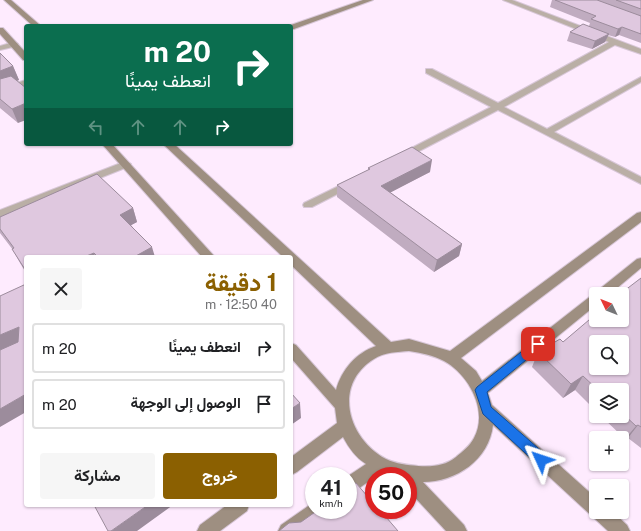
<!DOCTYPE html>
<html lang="ar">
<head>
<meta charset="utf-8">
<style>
  body { margin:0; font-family:"Public Sans",Vazirmatn,sans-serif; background:#f6f6f6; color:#202124; direction:rtl; height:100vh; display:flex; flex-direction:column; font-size:15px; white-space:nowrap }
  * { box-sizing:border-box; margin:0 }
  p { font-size:13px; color:#757577 }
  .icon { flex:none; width:22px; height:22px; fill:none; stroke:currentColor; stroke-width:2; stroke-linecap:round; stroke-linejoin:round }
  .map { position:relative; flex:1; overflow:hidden; direction:ltr }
  .drawer { position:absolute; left:24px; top:255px; width:269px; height:252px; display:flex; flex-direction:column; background:#fff; border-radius:4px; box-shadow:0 1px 3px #0004; direction:rtl }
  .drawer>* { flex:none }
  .guide { position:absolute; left:24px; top:24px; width:269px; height:122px; border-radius:4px; box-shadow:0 1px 3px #0004; direction:rtl; background:#0b6e4f; color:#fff; overflow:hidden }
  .needle { width:26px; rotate:313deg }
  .buttons { position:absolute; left:589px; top:287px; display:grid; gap:8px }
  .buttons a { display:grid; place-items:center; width:40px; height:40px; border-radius:4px; background:#fff; box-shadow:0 1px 3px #0004; font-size:20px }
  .speed { position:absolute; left:305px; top:467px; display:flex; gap:8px; font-size:20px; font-weight:700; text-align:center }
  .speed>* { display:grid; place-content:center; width:52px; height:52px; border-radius:50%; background:#fff; box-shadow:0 1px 3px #0004; line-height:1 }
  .speed small { font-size:10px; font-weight:400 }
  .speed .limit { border:6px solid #d22; background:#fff; color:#111 }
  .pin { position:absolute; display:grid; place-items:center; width:34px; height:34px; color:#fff; margin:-17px; border-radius:8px; box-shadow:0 2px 6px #0006 }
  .me { position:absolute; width:44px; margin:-22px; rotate:312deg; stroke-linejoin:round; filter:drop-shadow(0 0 3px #0008) }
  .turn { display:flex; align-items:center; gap:14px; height:84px; padding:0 16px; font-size:18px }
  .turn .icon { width:52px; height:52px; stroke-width:2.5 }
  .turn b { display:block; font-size:28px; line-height:34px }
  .lanes { display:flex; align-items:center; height:38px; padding:0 16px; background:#0003; justify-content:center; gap:20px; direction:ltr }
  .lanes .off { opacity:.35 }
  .round { display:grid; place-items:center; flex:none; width:42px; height:42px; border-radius:4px; background:#f6f6f6 }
  .overview { display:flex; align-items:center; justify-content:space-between; height:68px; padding:0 16px }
  h1 { font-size:24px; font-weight:700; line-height:30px; color:#8b6001 }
  .primary-button { display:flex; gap:8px; margin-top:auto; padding:8px 16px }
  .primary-button a { flex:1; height:46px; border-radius:4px; background:#8b6001; color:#fff; font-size:16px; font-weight:700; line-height:46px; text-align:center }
  .primary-button a+a { background:#f6f6f6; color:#202124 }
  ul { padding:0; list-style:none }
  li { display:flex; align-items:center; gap:12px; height:50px; margin:0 8px 6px; padding:0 8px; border:2px solid #e0e0e0; border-radius:4px }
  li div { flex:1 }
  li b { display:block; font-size:15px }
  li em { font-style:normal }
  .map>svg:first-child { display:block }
</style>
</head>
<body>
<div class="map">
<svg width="641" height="531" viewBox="0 0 641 531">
  <rect width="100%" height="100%" fill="#feebfe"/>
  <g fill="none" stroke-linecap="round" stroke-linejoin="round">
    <g stroke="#d8c7d8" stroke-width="2">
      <path id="street" d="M503 0H512L641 49V54L615 45 504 107 547 129 641 77V82L554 132 641 177V184L498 110 404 159H398L396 157 398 155 491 107 426 73V69H432L498 103 609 42Z
        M14 42 18 44 17 46 0 50V46Z
        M26 80V86L0 94V88Z
        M126 161 131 164 130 166 0 218V210Z
        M351 180 356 183 355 185 312 207H304L303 205 304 203Z"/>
    </g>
    <g stroke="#d8c7d8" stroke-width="2">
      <path id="secondary" d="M4 0H11L41 26H33Z
        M363 0H373L294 29H291V26H288Z
        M0 28H3L26 53V60H23L0 34Z
        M102 144H112L215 257H202Z
        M163 144H174L391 342 409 339 450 351 637 213 641 212V222L461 358 476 371 482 381 592 295 595 294 597 291 637 259 641 258V268L610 294H596V305L488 393 492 405 596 498V512H613L627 525 630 531H608L493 425C489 460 456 482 423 482L464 525 467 531H446L408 490V476H389L380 473 354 492 348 494V476L366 464C355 457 349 448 343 437L297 472 291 475V457L337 423 335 408 291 358V343L296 345 336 390C342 369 356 353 376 346L291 265V257H283ZM409 351C421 353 433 355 444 361 468 374 489 410 474 438 470 446 463 451 456 457 445 466 432 467 418 466 408 465 396 464 386 459 348 439 332 385 374 359 384 352 398 352 409 351Z
        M314 502V510H323L321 516 301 531H278L281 525Z
        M227 505H249L247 511 220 531H197L200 525Z"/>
    </g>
    <use href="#street" fill="#baafa6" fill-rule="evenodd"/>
    <use href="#secondary" fill="#9e8f81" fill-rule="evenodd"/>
  </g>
  <path fill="#c0acc0" d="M552 0H641V43L619 35 615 37 608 35 605 42 592 49 567 41 570 32 589 26 590 23 550 7Z
    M0 53 13 66 19 80 17 81 18 123 0 108Z
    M368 168 430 172 390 192 462 244 459 256 434 272 337 197V185L368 170Z
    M133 208 137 222 131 225 155 257H26V273L20 263 13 250 0 233V217Z
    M641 278V448L628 438 625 439 601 416H622V390H596V411L575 390 563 398 532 367 538 352 563 342Z"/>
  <path fill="#9c8c9c" d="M622 27 619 35 615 37 618 29Z
    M609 34 605 42 592 49 595 41Z
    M13 66 19 80 0 87V71Z
    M26 103V120L18 123 12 109Z
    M432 160 430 172 380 198 381 186Z
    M133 208 137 222 124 229 120 215Z
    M462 244 459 256 434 272 437 260Z
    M152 247 155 257H134Z
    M94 253 95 257H84Z
    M19 327 26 339 0 352V335Z
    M583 376 575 390 563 398 571 384Z
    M26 394V412L0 427V409Z
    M300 403 301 418 291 425V409Z
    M638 425 628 438 625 439 636 426Z
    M148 505H173L137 531H111Z"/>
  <path fill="#dfc8df" stroke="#9c8c9c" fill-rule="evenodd" d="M555 0H597L641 16V34L622 27 618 29 591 19 596 16Z
    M616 0H641V9Z
    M583 24 609 34 595 41 570 32Z
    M0 53 13 66 0 71Z
    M11 76 26 88V103L12 109 0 99V79Z
    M412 147 432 160 381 186 462 244 437 260 337 185 370 169 368 168Z
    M97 174 133 208 120 215 152 247 134 257H98L94 253 84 257H26V271L12 249 14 248 0 229V217Z
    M641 278V427L638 425 636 426 622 413V390H598L583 376 571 384 538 352 560 339 563 342 596 314V320H622V294H620ZM596 342H622V368H596Z
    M26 284V394L0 409V350L18 342 19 327 0 335V296Z
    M291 393 300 403 291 409Z
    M356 483 374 504V510H380L398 531H279L289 523 301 522 318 510H348V485Z
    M94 505H148L111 531H108Z"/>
  <path fill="#1a73e8" stroke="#114b97" d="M538 340 542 341 543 344 542 347 487 392 491 407 546 455 547 460 546 464 541 465 537 464 483 414 475 390 477 387 535 341Z"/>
</svg>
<div class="buttons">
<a><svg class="needle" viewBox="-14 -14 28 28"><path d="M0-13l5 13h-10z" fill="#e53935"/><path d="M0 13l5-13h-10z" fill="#757577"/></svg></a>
<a><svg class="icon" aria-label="search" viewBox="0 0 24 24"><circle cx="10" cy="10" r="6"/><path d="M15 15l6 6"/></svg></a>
<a><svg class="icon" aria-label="layers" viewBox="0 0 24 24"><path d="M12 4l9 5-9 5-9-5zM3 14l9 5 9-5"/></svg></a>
<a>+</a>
<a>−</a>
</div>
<div class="speed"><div>41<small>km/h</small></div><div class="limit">50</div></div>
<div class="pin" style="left:538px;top:344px;background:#d93025"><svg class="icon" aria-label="arrive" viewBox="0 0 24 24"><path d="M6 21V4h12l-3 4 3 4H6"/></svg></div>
<svg class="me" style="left:541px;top:460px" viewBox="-20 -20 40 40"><path d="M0-17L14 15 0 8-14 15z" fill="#1a73e8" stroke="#fff" stroke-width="4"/></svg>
<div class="guide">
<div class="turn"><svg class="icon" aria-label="right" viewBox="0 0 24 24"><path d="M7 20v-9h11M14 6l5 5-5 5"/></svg><div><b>20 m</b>انعطف يمينًا</div></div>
<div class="lanes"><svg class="icon off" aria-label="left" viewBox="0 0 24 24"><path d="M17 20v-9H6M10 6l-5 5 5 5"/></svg><svg class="icon off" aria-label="ahead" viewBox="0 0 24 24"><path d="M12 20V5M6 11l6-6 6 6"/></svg><svg class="icon off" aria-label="ahead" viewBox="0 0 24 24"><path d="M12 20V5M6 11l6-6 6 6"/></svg><svg class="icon" aria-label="right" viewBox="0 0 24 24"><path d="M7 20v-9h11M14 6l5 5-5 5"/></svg></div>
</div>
<section class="drawer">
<div class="overview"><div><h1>1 دقيقة</h1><p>40 m · 12:50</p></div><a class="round"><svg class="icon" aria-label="close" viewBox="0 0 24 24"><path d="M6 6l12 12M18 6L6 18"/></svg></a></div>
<ul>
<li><svg class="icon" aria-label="right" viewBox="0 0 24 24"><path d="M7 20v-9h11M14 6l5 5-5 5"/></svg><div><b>انعطف يمينًا</b></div><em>20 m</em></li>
<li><svg class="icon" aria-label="arrive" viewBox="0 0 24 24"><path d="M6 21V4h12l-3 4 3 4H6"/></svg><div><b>الوصول إلى الوجهة</b></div><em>20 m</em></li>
</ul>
<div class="primary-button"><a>خروج</a><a>مشاركة</a></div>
</section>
</div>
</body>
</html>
